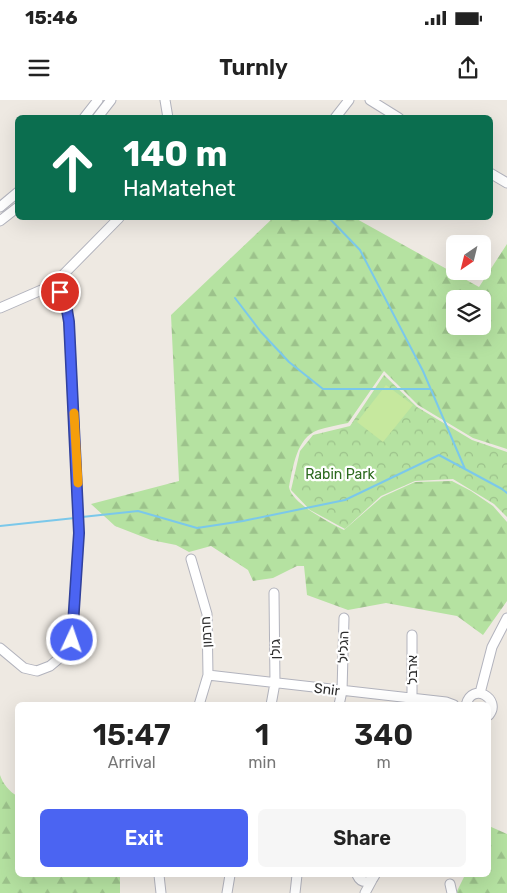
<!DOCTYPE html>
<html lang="en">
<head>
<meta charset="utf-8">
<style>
  body { margin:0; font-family:Rubik,Heebo,sans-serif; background:#f6f6f6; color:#222; height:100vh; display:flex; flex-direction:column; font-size:19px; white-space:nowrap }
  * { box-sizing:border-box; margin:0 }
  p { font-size:16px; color:#767676 }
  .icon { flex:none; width:28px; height:28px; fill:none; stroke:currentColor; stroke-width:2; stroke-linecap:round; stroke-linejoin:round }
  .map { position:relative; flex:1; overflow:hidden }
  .drawer { position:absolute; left:15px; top:602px; width:476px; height:175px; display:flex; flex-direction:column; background:#fff; border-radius:8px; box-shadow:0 5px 20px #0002 }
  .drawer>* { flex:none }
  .top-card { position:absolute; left:15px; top:15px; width:478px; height:105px; border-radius:8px; box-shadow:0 5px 20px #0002; background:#0b6e4f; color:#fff; overflow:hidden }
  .needle { width:32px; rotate:215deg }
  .fabs { position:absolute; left:446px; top:135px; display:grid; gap:10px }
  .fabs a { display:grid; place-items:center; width:45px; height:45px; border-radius:8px; background:#fff; box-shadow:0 5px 20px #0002; font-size:25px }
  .pin { position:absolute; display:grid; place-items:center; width:42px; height:42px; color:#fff; margin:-21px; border:2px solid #fff; border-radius:50%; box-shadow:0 1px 5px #0007 }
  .me { position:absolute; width:55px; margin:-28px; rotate:3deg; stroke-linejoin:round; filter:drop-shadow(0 0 4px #0008) }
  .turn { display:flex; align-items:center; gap:18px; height:105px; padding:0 25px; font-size:22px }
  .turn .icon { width:65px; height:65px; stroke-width:2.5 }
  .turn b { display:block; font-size:35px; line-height:42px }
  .eta { display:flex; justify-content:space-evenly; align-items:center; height:85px; text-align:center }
  .eta b { font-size:30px; font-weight:600; line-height:35px }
  .action { display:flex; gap:10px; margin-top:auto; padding:10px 25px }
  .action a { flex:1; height:58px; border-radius:8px; background:#4b64f2; color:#fff; font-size:20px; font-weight:600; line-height:58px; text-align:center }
  .action a+a { background:#f6f6f6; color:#222 }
  .status { display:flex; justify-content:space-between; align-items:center; height:35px; padding:0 25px; background:#fff; direction:ltr }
  .status svg { height:14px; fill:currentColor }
  header { display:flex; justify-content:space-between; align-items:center; height:65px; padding:0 25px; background:#fff; font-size:22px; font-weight:600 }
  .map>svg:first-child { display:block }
</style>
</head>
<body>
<div class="status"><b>15:46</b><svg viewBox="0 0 49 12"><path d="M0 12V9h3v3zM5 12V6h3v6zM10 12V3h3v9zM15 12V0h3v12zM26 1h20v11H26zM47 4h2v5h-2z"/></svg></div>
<header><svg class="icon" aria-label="menu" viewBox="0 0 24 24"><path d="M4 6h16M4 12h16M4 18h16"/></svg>Turnly<svg class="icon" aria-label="share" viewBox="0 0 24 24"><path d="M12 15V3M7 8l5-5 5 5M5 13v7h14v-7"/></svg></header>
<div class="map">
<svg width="507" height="793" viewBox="0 0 507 793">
  <defs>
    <pattern id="forest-firs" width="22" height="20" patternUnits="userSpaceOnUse" patternTransform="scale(1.25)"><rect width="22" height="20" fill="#b5e2a1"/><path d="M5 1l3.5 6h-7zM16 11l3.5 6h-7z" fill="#9cc28b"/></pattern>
    <pattern id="park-crowns" width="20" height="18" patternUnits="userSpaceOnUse" patternTransform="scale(1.25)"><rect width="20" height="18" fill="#b5e2a1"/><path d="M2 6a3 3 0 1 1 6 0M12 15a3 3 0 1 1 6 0" fill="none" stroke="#9cc28b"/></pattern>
  </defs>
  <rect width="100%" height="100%" fill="#eee9e2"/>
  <path fill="url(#forest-firs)" fill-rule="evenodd" d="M273 118H355L479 187 507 144V349L473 338 418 305 384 271 348 323C338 325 327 327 318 330 296 338 293 368 289 387 291 403 330 423 344 430L382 397 415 382 452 381 471 391 493 406 507 422V501L483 535 457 516 386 503 348 510 307 495 304 466H297L273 478 253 481 248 470 211 446 189 452 176 445 151 440 115 426 91 404 179 381 171 215ZM455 199H482V226H455Z
    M0 675C3 684 9 691 17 696L18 775H120V793H0Z
    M489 726 507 734V793H456L465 775H489Z"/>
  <path fill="url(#park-crowns)" d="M384 275 417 307 472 340 507 352V417L494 404 453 379 415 381 381 396 345 429 310 410 291 390 300 351 313 335 350 326Z"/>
  <path fill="#c6e89e" d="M386 285 413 305 383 342 357 322Z"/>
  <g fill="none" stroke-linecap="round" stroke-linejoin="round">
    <path stroke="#7bc8ea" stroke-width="2" d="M329 118 360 150 423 271 465 369
      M235 198 261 232 289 262 323 289H430
      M82 417 138 411 197 428 243 421 345 400 439 355 502 389 507 393
      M0 426 75 418"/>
    <g stroke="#b2b3bd" stroke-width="11">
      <path id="minor" d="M165 0 168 18
        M370 0 399 18
        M84 18 98 0
        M97 18 111 0
        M335 18 349 0
        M490 73 507 83
        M0 107 18 92
        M0 121 18 107
        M0 208 53 185 119 118
        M191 459 207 514 208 575 199 605
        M0 548 24 568 37 571 50 566 62 556 72 540 79 433 69 222C66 207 63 196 53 185
        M208 575 446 602 454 605
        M480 593 492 547 507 518
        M271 605 275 583 274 493
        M339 605 342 591 344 518
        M410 605 412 599V535
        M466 605C472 581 502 599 489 615
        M159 775 161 793
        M357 775C361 784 371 784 375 775
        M450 784 452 793
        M227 793 230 775
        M295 793 297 775
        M365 793 372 780"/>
    </g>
    <use href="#minor" stroke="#fff" stroke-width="9"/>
  </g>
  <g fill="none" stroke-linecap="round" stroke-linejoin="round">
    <g stroke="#31419d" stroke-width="12">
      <path id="route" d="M60 192 66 204 69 222 79 433 72 540"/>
    </g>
    <use href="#route" stroke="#4b64f2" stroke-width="9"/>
    <path stroke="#f59e0b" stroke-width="9" d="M74 313 78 383"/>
  </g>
  <g text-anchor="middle" stroke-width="4.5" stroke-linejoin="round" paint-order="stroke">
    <g font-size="14" fill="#2c6a1f" stroke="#fff">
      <text x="340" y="379">Rabin Park</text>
    </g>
    <g font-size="14" fill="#2e2e2e" stroke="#fff">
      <text transform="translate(206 532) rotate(-93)" y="5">חרמון</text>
      <text transform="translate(343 547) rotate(-88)" y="5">הגליל</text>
      <text transform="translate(275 549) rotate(-90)" y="5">גולן</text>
      <text transform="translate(412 570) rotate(-90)" y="5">ארבל</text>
      <text transform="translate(327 589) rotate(7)" y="5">Snir</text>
    </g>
  </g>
</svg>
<div class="fabs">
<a><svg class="needle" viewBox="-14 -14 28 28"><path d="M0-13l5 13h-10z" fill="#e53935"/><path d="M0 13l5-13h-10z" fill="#767676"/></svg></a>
<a><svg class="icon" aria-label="layers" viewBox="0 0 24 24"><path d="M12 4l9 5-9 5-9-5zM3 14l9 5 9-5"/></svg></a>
</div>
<div class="pin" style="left:60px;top:192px;background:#d93025"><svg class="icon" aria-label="arrive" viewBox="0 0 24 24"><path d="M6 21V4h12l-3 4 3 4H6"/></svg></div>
<svg class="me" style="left:72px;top:540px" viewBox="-20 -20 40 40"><circle r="17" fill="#4b64f2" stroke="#fff" stroke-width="3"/><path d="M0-11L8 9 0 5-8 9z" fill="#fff"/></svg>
<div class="top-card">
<div class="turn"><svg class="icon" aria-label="ahead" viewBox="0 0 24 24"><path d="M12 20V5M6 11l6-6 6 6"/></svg><div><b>140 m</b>HaMatehet</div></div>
</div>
<section class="drawer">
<div class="eta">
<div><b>15:47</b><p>Arrival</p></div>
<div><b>1</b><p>min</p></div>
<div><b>340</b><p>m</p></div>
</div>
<div class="action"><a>Exit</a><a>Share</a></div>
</section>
</div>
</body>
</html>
